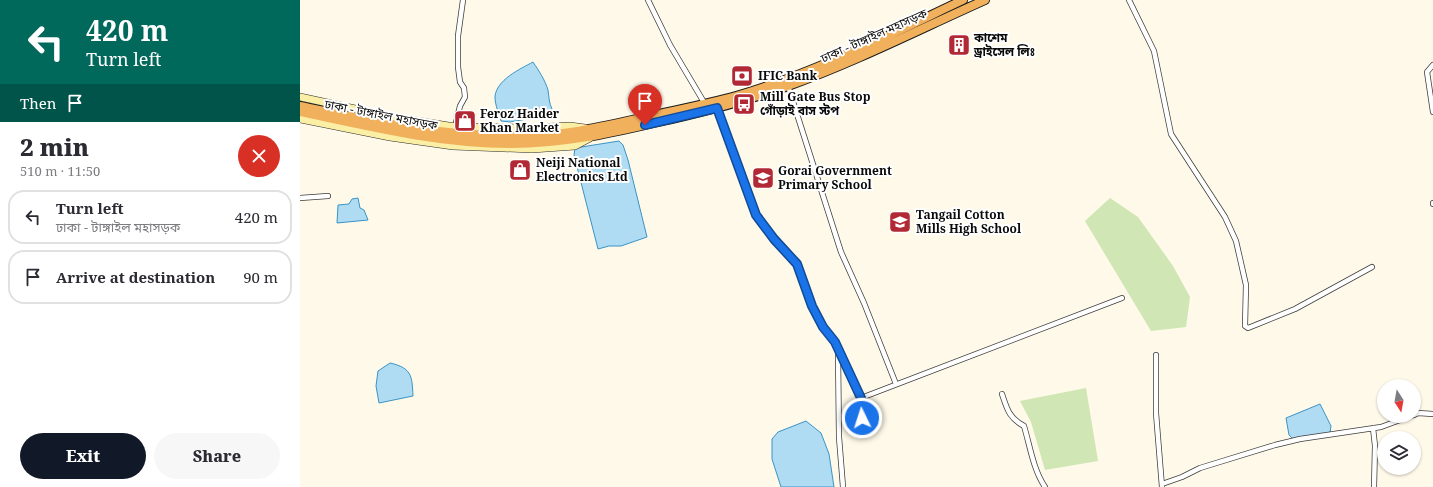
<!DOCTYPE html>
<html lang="en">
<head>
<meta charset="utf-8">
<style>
  body { margin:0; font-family:"Noto Serif","Noto Sans Bengali",serif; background:#f7f7f7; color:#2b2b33; height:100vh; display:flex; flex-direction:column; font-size:15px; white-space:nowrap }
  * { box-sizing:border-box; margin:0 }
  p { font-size:13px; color:#7c7c81 }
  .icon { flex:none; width:22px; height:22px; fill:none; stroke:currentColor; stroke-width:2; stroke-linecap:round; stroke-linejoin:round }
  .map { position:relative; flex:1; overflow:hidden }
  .sheet { display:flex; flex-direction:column; background:#fff; width:300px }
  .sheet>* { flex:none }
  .top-card { background:#00695c; color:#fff; overflow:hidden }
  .needle { width:26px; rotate:169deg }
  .buttons { position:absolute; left:1077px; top:379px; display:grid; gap:8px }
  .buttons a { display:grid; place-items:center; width:44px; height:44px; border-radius:50%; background:#fff; box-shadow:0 1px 3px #0004; font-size:20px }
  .pin { position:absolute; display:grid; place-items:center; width:34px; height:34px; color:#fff; margin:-41px -17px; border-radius:50% 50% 50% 0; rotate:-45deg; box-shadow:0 0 4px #0007 }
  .pin .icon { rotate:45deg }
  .me { position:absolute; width:44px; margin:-22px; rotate:356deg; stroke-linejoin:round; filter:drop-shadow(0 0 3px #0008) }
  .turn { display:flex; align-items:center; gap:14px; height:84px; padding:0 20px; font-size:18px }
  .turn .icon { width:52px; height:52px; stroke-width:2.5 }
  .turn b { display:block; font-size:28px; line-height:34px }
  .then { display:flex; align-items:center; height:38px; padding:0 20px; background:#0003; gap:8px; font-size:15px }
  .round { display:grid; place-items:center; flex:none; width:42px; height:42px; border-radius:21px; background:#f7f7f7 }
  .summary { display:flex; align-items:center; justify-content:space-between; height:68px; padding:0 20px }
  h1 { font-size:24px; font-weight:800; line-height:30px }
  .action { display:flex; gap:8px; margin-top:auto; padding:8px 20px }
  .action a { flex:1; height:46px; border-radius:24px; background:#111827; color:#fff; font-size:16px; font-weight:800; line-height:46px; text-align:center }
  .action a+a { background:#f7f7f7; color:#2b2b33 }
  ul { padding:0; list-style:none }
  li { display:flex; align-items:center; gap:12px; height:54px; margin:0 8px 6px; padding:0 12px; border:2px solid #e1e1e2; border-radius:16px }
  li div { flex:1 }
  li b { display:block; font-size:15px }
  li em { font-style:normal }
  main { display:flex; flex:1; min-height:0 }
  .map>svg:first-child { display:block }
</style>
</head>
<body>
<main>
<section class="sheet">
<div class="top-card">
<div class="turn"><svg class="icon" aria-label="left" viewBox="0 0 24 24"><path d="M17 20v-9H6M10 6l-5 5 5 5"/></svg><div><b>420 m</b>Turn left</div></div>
<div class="then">Then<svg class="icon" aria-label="arrive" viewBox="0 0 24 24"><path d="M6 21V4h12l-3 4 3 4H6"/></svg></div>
</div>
<div class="summary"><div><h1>2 min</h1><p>510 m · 11:50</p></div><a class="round" style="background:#d93025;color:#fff"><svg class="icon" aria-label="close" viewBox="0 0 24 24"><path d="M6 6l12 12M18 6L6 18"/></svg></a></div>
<ul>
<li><svg class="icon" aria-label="left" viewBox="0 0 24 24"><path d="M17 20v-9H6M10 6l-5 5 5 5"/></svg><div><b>Turn left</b><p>ঢাকা - টাঙ্গাইল মহাসড়ক</p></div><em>420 m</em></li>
<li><svg class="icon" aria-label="arrive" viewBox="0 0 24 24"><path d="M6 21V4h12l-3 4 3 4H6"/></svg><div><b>Arrive at destination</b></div><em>90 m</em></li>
</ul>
<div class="action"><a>Exit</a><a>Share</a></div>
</section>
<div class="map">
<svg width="1133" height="487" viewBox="0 0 1133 487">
  <rect width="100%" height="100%" fill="#fef9e8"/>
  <path fill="#d0e6b4" d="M810 198 838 217 873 266 890 297 886 327 851 331 785 221Z
    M786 388 798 461 745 470 731 422 720 401Z"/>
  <path fill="#afdcf3" stroke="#3a94c6" d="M233 62C239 71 245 80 248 90 249 97 249 103 252 109L250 115 210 122 201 121C199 114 195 105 195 97 196 80 220 69 233 62Z
    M319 141 323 145 328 160 347 237 321 246H309L298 249 274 155 275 148Z
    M58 198 60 208 64 210 68 220 37 223 38 205 49 204 52 199Z
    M90 363C112 368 112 376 113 396L79 403 76 386 78 371Z
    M1020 404 1031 426 1030 433 993 439 989 435 986 418Z
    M506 421 521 433 529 454 534 487H481L472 459V439L478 432Z"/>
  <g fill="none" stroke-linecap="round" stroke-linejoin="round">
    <g stroke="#3d3d3d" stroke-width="6">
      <path id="minor" d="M348 0 370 45 405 104
        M829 0 854 51 871 134 925 217 936 241 946 285 945 326 948 328 953 326 995 309 1072 267
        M1133 65 1127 72 1133 112
        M488 86 541 252 564 303 596 384
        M417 108 456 215 474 239 497 264 512 306 523 327 535 342 561 398 563 406 561 429
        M155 127 160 106 165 97 164 88 160 82 158 67V36L163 0
        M0 198 28 196
        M1133 203V204
        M538 353 539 437 543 487
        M856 355V413L862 487
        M702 394C707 409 709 418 724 426 730 446 733 469 745 487
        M561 398 822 298
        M1114 415 1118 413 1133 414
        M1073 428 1075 446 1074 487
        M862 484 882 477 900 468 975 445 1000 439 1081 427 1111 416"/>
    </g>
    <g stroke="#2c2c2c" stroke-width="8">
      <path id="secondary" d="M0 97 92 117 155 127 231 128 270 126 285 128
        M0 119 90 137 153 146 232 149 275 146 290 138"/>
    </g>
    <g stroke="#1b1b1b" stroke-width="10">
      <path id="trunk" d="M0 106C70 120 140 136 212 136 257 137 302 127 345 117 376 110 407 104 436 96 515 73 589 35 663 0
        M0 112C70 127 140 144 212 144 261 144 307 134 354 123 399 113 444 102 488 86 555 62 620 29 685 0"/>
    </g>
    <use href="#minor" stroke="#fff" stroke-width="4.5"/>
    <use href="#secondary" stroke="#fbeea5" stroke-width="7"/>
    <use href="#trunk" stroke="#f0b05c" stroke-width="8"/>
  </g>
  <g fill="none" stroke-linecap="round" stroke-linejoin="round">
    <g stroke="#114b97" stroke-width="10">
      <path id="route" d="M345 125 417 108 456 215 474 239 497 264 512 306 523 327 535 342 561 398 562 406V418"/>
    </g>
    <use href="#route" stroke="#1a73e8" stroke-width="7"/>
  </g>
  <defs>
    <g id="building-square" transform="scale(1.15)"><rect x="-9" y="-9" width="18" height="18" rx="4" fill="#b22936" stroke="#fff"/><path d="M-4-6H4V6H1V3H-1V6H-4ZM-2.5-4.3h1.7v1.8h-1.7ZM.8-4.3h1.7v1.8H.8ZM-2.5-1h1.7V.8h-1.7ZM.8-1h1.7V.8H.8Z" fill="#fff"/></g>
    <g id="bank-square" transform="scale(1.15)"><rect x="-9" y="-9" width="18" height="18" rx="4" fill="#b22936" stroke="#fff"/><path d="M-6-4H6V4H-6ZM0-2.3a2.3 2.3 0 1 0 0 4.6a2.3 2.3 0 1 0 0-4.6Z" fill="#fff"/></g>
    <g id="bus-square" transform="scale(1.15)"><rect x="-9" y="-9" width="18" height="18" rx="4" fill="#b22936" stroke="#fff"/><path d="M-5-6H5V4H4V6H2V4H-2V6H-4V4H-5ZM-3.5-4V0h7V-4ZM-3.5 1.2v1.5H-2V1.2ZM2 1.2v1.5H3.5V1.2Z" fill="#fff"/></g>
    <g id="shop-square" transform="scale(1.15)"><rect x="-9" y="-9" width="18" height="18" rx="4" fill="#b22936" stroke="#fff"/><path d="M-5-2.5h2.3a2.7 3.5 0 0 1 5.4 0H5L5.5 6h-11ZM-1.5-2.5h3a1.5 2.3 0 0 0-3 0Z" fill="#fff"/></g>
    <g id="school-square" transform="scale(1.15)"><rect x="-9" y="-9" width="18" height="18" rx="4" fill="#b22936" stroke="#fff"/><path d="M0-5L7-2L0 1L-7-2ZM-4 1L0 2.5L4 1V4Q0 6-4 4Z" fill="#fff"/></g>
  </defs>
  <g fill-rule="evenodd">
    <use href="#building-square" x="659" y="45"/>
    <use href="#bank-square" x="442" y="76"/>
    <use href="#bus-square" x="444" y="104"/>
    <use href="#shop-square" x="165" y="121"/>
    <use href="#shop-square" x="220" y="170"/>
    <use href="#school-square" x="463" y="178"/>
    <use href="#school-square" x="600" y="222"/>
  </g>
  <g text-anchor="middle" stroke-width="4" stroke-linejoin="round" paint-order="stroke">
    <g font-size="12" fill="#0a0a0a" stroke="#fff">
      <text transform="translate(574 36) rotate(-24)" y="4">ঢাকা - টাঙ্গাইল মহাসড়ক</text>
      <text transform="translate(81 115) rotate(11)" y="4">ঢাকা - টাঙ্গাইল মহাসড়ক</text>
    </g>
    <g font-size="12" font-weight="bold" fill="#0a0a0a" stroke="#fff" text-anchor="start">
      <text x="674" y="42">কাশেম<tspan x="674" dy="14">ড্রাইসেল লিঃ</tspan></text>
      <text x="458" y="80">IFIC Bank</text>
      <text x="460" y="101">Mill Gate Bus Stop<tspan x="460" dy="14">গোঁড়াই বাস স্টপ</tspan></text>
      <text x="180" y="118">Feroz Haider<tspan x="180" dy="14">Khan Market</tspan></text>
      <text x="236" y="167">Neiji National<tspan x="236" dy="14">Electronics Ltd</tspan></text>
      <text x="478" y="175">Gorai Government<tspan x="478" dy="14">Primary School</tspan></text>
      <text x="616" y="219">Tangail Cotton<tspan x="616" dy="14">Mills High School</tspan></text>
    </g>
  </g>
</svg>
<div class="buttons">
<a><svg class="needle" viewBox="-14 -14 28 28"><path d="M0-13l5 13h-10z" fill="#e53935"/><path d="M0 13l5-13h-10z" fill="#7c7c81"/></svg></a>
<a><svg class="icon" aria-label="layers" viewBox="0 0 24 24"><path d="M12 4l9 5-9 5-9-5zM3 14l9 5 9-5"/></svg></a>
</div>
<div class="pin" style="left:345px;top:125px;background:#d93025"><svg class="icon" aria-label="arrive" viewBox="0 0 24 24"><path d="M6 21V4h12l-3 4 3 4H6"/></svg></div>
<svg class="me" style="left:562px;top:418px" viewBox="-20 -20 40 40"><circle r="17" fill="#1a73e8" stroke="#fff" stroke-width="3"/><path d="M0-11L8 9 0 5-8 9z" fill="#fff"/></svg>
</div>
</main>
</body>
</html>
